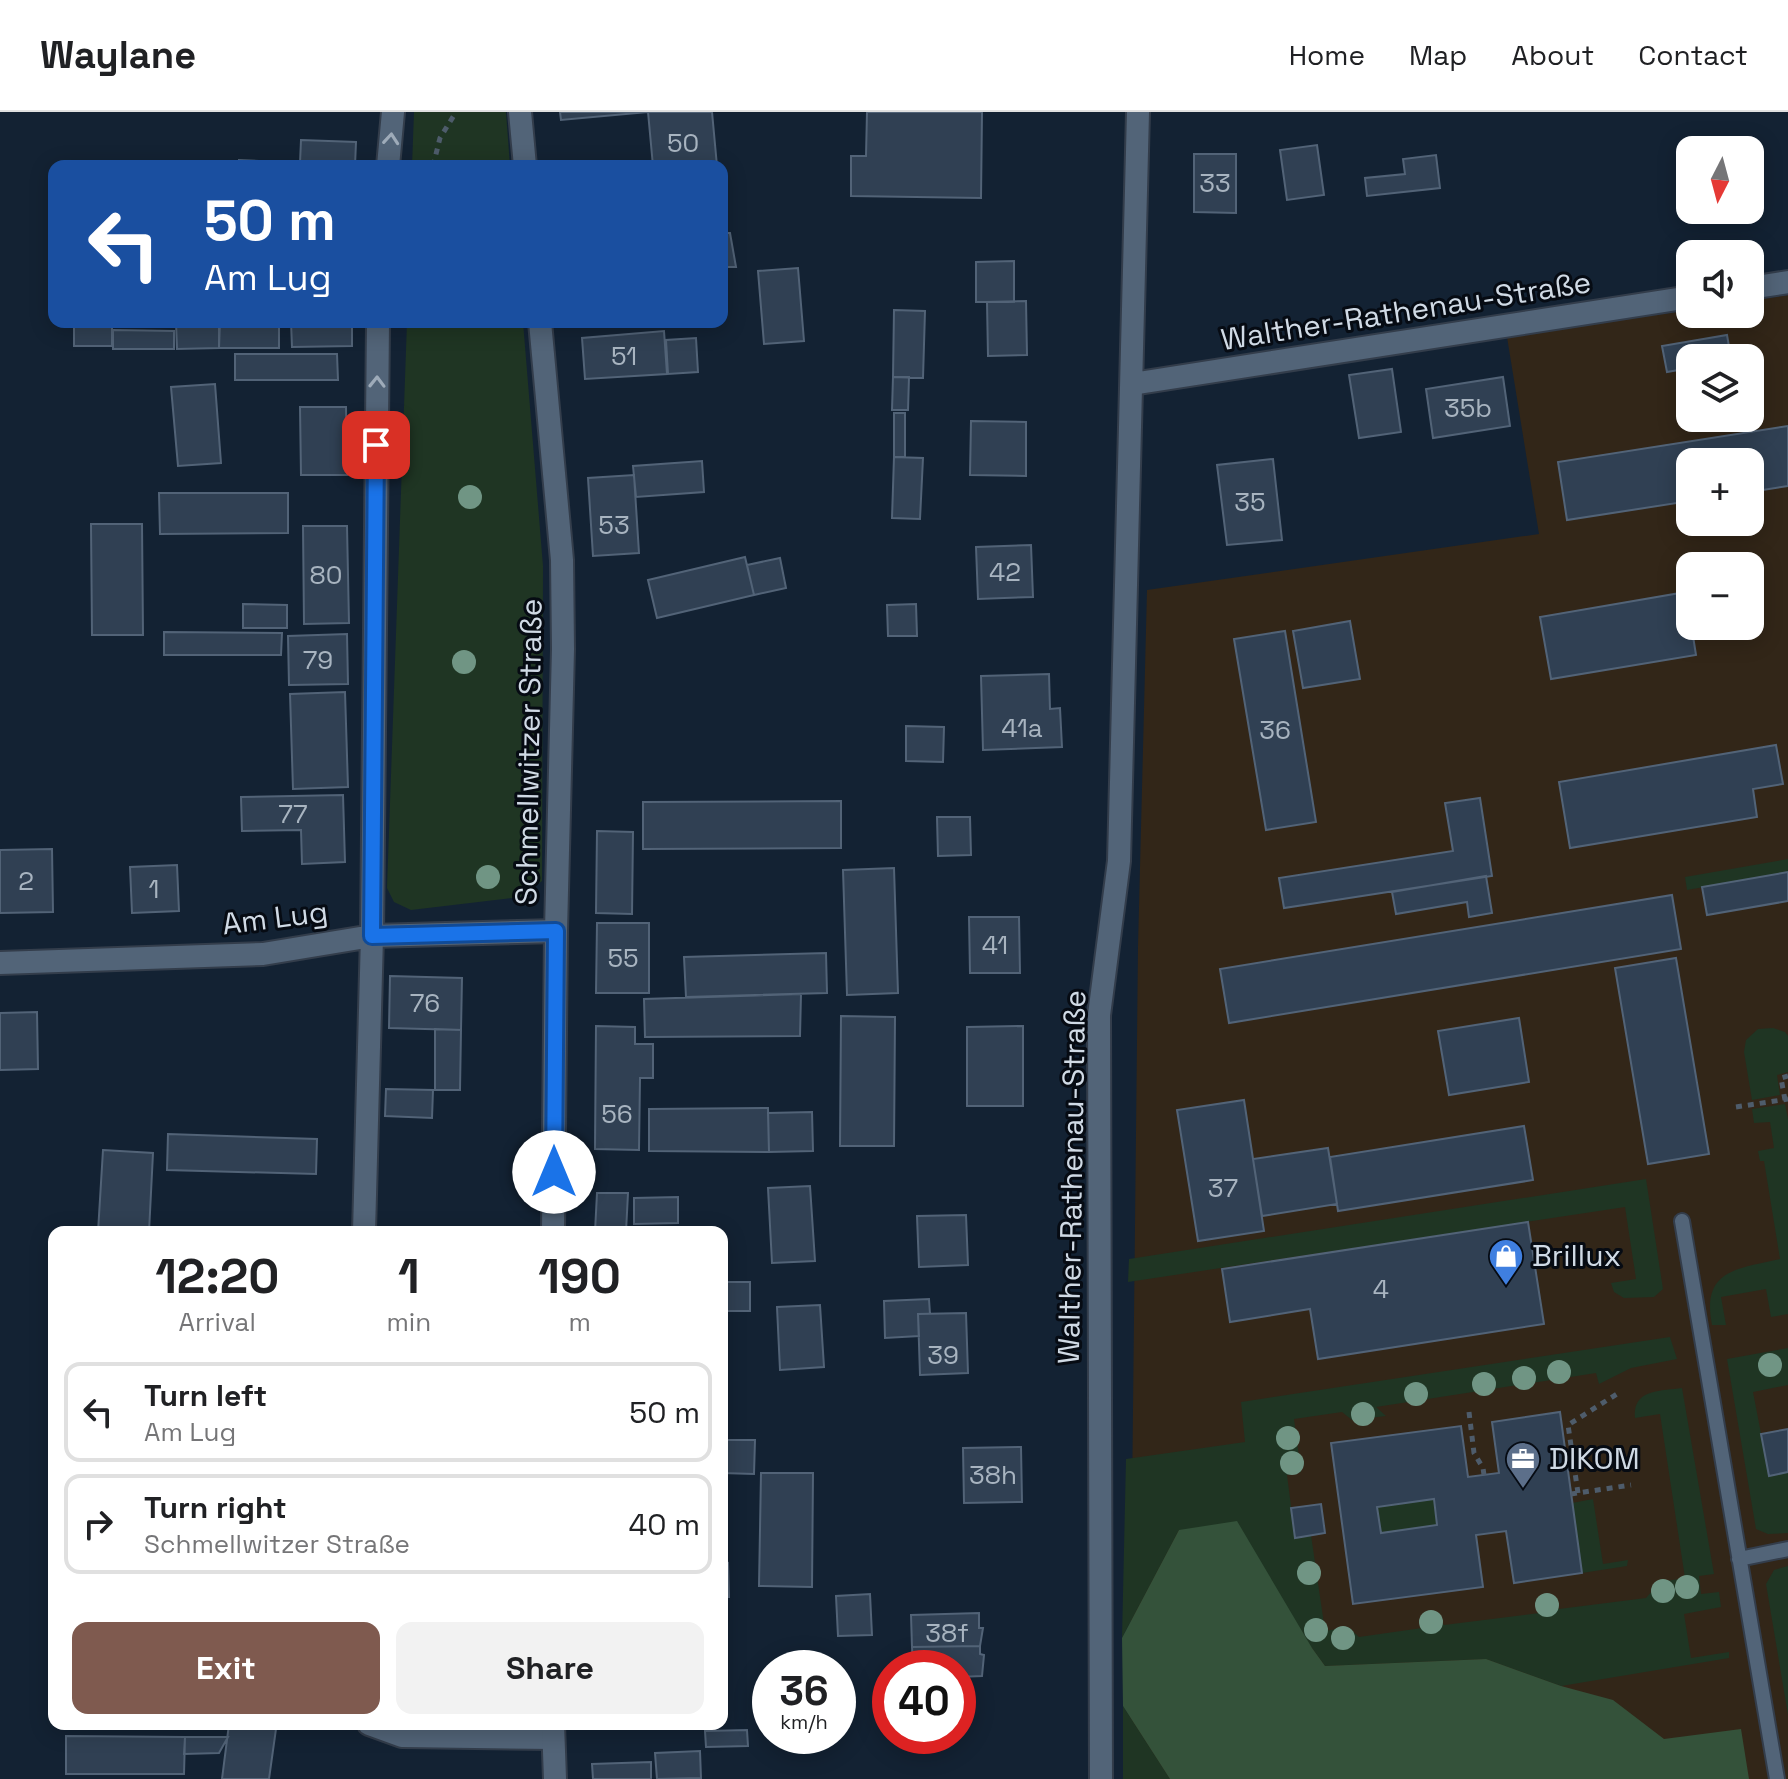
<!DOCTYPE html>
<html lang="en">
<head>
<meta charset="utf-8">
<style>
  body { margin:0; font-family:"Space Grotesk",sans-serif; background:#f2f2f2; color:#202124; height:100vh; display:flex; flex-direction:column; font-size:30px; white-space:nowrap }
  * { box-sizing:border-box; margin:0 }
  p { font-size:26px; color:#757577 }
  .icon { flex:none; width:44px; height:44px; fill:none; stroke:currentColor; stroke-width:2; stroke-linecap:round; stroke-linejoin:round }
  .map { position:relative; flex:1; overflow:hidden }
  .panel { position:absolute; left:48px; top:1114px; width:680px; height:504px; display:flex; flex-direction:column; background:#fff; border-radius:16px; box-shadow:0 4px 20px #0003 }
  .panel>* { flex:none }
  .banner { position:absolute; left:48px; top:48px; width:680px; height:168px; border-radius:16px; box-shadow:0 4px 20px #0003; background:#1a4fa0; color:#fff; overflow:hidden }
  .needle { width:52px; rotate:186deg }
  .fabs { position:absolute; left:1676px; top:24px; display:grid; gap:16px }
  .fabs a { display:grid; place-items:center; width:88px; height:88px; border-radius:16px; background:#fff; box-shadow:0 4px 20px #0003; font-size:40px }
  .speed { position:absolute; left:752px; top:1538px; display:flex; gap:16px; font-size:40px; font-weight:700; text-align:center }
  .speed>* { display:grid; place-content:center; width:104px; height:104px; border-radius:50%; background:#fff; box-shadow:0 4px 20px #0003; line-height:1 }
  .speed small { font-size:20px; font-weight:400 }
  .speed .limit { border:12px solid #d22; background:#fff; color:#111 }
  .pin { position:absolute; display:grid; place-items:center; width:68px; height:68px; color:#fff; margin:-34px; border-radius:16px; box-shadow:0 4px 12px #0006 }
  .me { position:absolute; width:88px; margin:-44px; rotate:0deg; stroke-linejoin:round; filter:drop-shadow(0 0 6px #0008) }
  .turn { display:flex; align-items:center; gap:28px; height:168px; padding:0 24px; font-size:36px }
  .turn .icon { width:104px; height:104px; stroke-width:2.5 }
  .turn b { display:block; font-size:56px; line-height:68px }
  .eta { display:flex; justify-content:space-evenly; align-items:center; height:136px; text-align:center }
  .eta b { font-size:48px; font-weight:800; line-height:56px }
  .cta { display:flex; gap:16px; margin-top:auto; padding:16px 24px }
  .cta a { flex:1; height:92px; border-radius:16px; background:#7f5a4f; color:#fff; font-size:32px; font-weight:800; line-height:92px; text-align:center }
  .cta a+a { background:#f2f2f2; color:#202124 }
  ul { padding:0; list-style:none }
  li { display:flex; align-items:center; gap:24px; height:100px; margin:0 16px 12px; padding:0 8px; border:4px solid #e0e0e0; border-radius:16px }
  li div { flex:1 }
  li b { display:block; font-size:30px }
  li em { font-style:normal }
  header { display:flex; align-items:center; gap:48px; box-sizing:border-box; height:112px; padding:0 40px; background:#fff; border-bottom:2px solid #e0e0e0 }
  header strong { font-size:38px }
  nav { display:flex; gap:44px; margin-inline-start:auto; font-size:28px }
  .map>svg:first-child { display:block }
</style>
</head>
<body>
<header>
<strong>Waylane</strong>
<nav><a>Home</a><a>Map</a><a>About</a><a>Contact</a></nav>
</header>
<div class="map">
<svg width="1788" height="1667" viewBox="0 0 1788 1667">
  <rect width="100%" height="100%" fill="#132233"/>
  <path fill="#322618" fill-rule="evenodd" d="M1788 183V1667H1129L1138 835 1147 478 1539 422 1507 225 1690 198V202H1750V189ZM1690 246H1750V306H1690ZM1690 350H1750V410H1690ZM1690 454H1750V514H1690Z"/>
  <path fill="#1f3523" d="M414 0H506L510 54H412Z
    M407 210H523L543 454 542 769 521 785 411 798 394 790 387 776Z
    M1788 747V760L1687 778 1685 765Z
    M1773 916 1785 920 1788 924V960L1777 963 1780 983 1752 988 1744 940 1746 928 1758 917Z
    M1785 992 1788 1007V1202L1771 1205 1766 1177 1721 1185 1726 1213H1712C1701 1157 1738 1157 1780 1147L1764 1049H1760L1758 1039 1774 1036 1770 1010 1754 1011 1752 997Z
    M1646 1067 1663 1177 1654 1185 1624 1186 1614 1180 1611 1171 1636 1167 1625 1095 1128 1170 1129 1147Z
    M1670 1225 1677 1247 1631 1256 1599 1272 1596 1261 1376 1295 1386 1304 1352 1308 1342 1300 1294 1307 1301 1360 1287 1363 1295 1425 1311 1423 1325 1519 1348 1515 1359 1525 1422 1516 1425 1505 1435 1503 1444 1513 1539 1501 1541 1489 1550 1488 1559 1497 1646 1486 1660 1470 1685 1466 1660 1302 1635 1306C1632 1277 1661 1279 1682 1276L1714 1462 1699 1464 1701 1482 1719 1480 1721 1495 1684 1502 1691 1546 1729 1540V1546L1561 1574 1486 1547 1325 1554 1312 1536 1179 1418 1122 1526 1126 1347 1245 1330 1241 1290Z
    M1788 1236V1273L1753 1280 1769 1363 1788 1360V1421L1768 1422 1756 1417 1727 1247Z
    M1434 1387 1437 1413 1381 1421 1377 1395Z
    M1593 1387 1603 1452 1628 1448 1627 1454 1582 1461 1572 1391Z
    M1788 1454V1603L1766 1472 1774 1458Z
    M1123 1594 1170 1667H1123Z"/>
  <path fill="#34523a" d="M1237 1409 1312 1536 1325 1554 1486 1547 1561 1574 1613 1588 1664 1627 1741 1617 1749 1667H1170L1123 1594 1122 1526 1179 1418Z"/>
  <path fill="#304053" stroke="#526377" stroke-width="2" fill-rule="evenodd" d="M560 0H712L717 54H653L648 0 561 8Z
    M867 0H982L981 86 851 84V44H866Z
    M301 28 356 30 355 54H239V48L300 51Z
    M1317 33 1324 83 1287 88 1280 38Z
    M1194 42H1236V101L1194 100Z
    M1436 43 1440 76 1367 84 1365 66 1405 62 1403 47Z
    M722 121H730L736 155H722Z
    M1014 149V190H976V150Z
    M798 156 804 229 764 232 758 159Z
    M1026 189 1027 243 988 244 987 190Z
    M894 198 925 199 923 266 893 265Z
    M74 210H112V234H74Z
    M176 210H219V236L177 237Z
    M220 210H279V236H219Z
    M291 210H352V234L292 235Z
    M113 218 174 219V237H113Z
    M664 219 667 262 585 267 582 226Z
    M1727 223 1731 246H1690V256L1667 260 1662 234Z
    M696 226 698 260 668 262 666 228Z
    M235 242H337L338 268H235Z
    M1392 257 1401 320 1359 326 1349 263Z
    M893 265H909L908 298H892Z
    M1503 265 1510 314 1433 326 1426 277Z
    M215 272 221 351 178 354 171 275Z
    M300 295H346L347 363H301Z
    M894 301H905V345H894Z
    M971 309 1026 310V364L970 363Z
    M1788 314V374L1750 380V350H1690V389L1567 408 1558 350Z
    M894 345 923 346 920 407 892 406Z
    M1273 347 1282 428 1227 433 1217 353Z
    M702 349 704 380 636 385 633 354Z
    M634 363 639 441 593 444 588 366Z
    M159 381H288V421L160 422Z
    M91 412H142L143 523H92Z
    M303 414H347L349 511 304 512Z
    M1031 433 1033 485 978 487 976 435Z
    M745 445 754 483 657 506 648 468Z
    M780 446 786 476 754 483 747 453Z
    M1686 480 1696 543 1551 567 1540 505Z
    M243 492 287 493V516H243Z
    M916 492 917 524H888L887 493Z
    M1350 509 1360 567 1303 576 1293 519Z
    M1285 519 1316 710 1266 718 1234 527Z
    M164 520 282 521 281 543H164Z
    M347 522 348 572 289 573 288 524Z
    M1049 562 1050 597 1060 596 1062 635 983 638 981 564Z
    M345 580 348 675 293 677 290 582Z
    M906 614 944 615 943 650 906 649Z
    M1776 633 1783 672 1753 677 1757 705 1570 736 1559 670Z
    M343 683 345 750 302 752 301 718 242 719 241 685Z
    M1480 686 1492 764 1284 796 1279 766 1453 739 1445 691Z
    M841 689V736L643 737V690Z
    M937 705H970L971 743 938 744Z
    M597 719 633 720 632 802 596 801Z
    M52 737 53 800 0 801V738Z
    M177 753 179 799 132 801 130 755Z
    M894 756 898 881 847 883 843 758Z
    M1788 760V789L1707 803 1702 775Z
    M1486 764 1492 801 1469 805 1467 790 1396 802 1392 780Z
    M1672 783 1681 837 1229 911 1220 857Z
    M969 805H1019L1020 861H970Z
    M597 811H649V881H596Z
    M826 841 827 881 686 885 684 845Z
    M1676 846 1709 1042 1648 1052 1615 856Z
    M390 864 462 866 461 918 389 916Z
    M801 882 800 924 645 925 644 887Z
    M37 900 38 957 0 958V901Z
    M841 904 895 905 894 1034H840Z
    M1519 906 1529 970 1449 983 1438 919Z
    M596 914 635 915V932H653V966H640L639 1038 595 1037Z
    M1023 914V994H967V915Z
    M435 917 461 918 460 978H435Z
    M386 977 433 978 432 1006 385 1004Z
    M1244 988 1264 1119 1198 1129 1177 998Z
    M768 996 769 1040 649 1039V997Z
    M812 1000 813 1039 769 1040 768 1001Z
    M1524 1014 1533 1068 1338 1099 1330 1045Z
    M168 1022 317 1027 316 1062 167 1058Z
    M1328 1036 1337 1092 1262 1104 1253 1047Z
    M103 1038 153 1041 149 1120H98Z
    M810 1074 815 1149 772 1151 768 1076Z
    M597 1081H628L626 1120H595Z
    M678 1085V1111L634 1112V1086Z
    M966 1103 968 1153 919 1155 917 1104Z
    M1528 1110 1544 1212 1318 1247 1310 1197 1230 1210 1222 1157Z
    M722 1170H750V1199H722Z
    M929 1187 930 1202H918L919 1224 885 1226 884 1189Z
    M820 1193 824 1255 780 1258 777 1195Z
    M966 1201 968 1261 920 1263 918 1202Z
    M1560 1300 1582 1461 1514 1471 1506 1419 1476 1423 1483 1475 1353 1492 1331 1331 1461 1314 1468 1365 1499 1361 1492 1310ZM1434 1387 1437 1413 1381 1421 1377 1395Z
    M1788 1317V1360L1769 1364 1761 1322Z
    M722 1328H755L754 1362 722 1361Z
    M1021 1335 1022 1390 964 1391 963 1336Z
    M761 1361H813L812 1475 759 1474Z
    M1321 1392 1325 1421 1295 1426 1291 1396Z
    M728 1451 729 1485H722V1452Z
    M870 1482 872 1523 838 1524 836 1484Z
    M979 1501V1516H983L980 1534 912 1535 911 1503Z
    M980 1534V1542L984 1543 982 1564 958 1565V1556H913L912 1535Z
    M229 1612 276 1617 269 1667H222Z
    M747 1618 748 1634 706 1635 705 1619Z
    M66 1624 185 1625 184 1662H66Z
    M185 1625H228L219 1641 184 1642Z
    M700 1639 701 1666 657 1667 655 1641Z
    M651 1650V1667H593L592 1652Z"/>
  <g fill="none" stroke-linecap="round" stroke-linejoin="round">
    <g stroke="#333d4b" stroke-width="18">
      <path id="service" d="M1682 1109 1777 1667
        M1739 1447 1788 1437"/>
    </g>
    <g stroke="#333d4b" stroke-width="26">
      <path id="minor" d="M388 54 393 0
        M1750 176 1788 170
        M1132 272 1690 185
        M0 851 263 842 372 824 556 819
        M364 1120 372 824 378 210
        M369 1612 402 1624 553 1626
        M1101 1667 1099 903 1119 749 1138 0"/>
    </g>
    <g stroke="#333d4b" stroke-width="26">
      <path id="tertiary" d="M520 0 525 54
        M540 210 562 448 563 537 556 819 553 1120
        M553 1612 555 1667"/>
    </g>
    <path stroke="#4e5c6b" stroke-width="5" stroke-dasharray="6 6" stroke-linecap="butt" d="M433 54 440 26 456 0
      M1785 988 1781 966 1788 964
      M1736 995 1788 987
      M1533 1146 1584 1138
      M1469 1300 1474 1341 1483 1356 1484 1363
      M1578 1381 1568 1313 1620 1280
      M1571 1382 1631 1373"/>
    <use href="#service" stroke="#526478" stroke-width="14"/>
    <use href="#minor" stroke="#526478" stroke-width="22"/>
    <use href="#tertiary" stroke="#526478" stroke-width="22"/>
  </g>
  <g fill="#709584">
    <circle cx="470" cy="385" r="12"/>
    <circle cx="464" cy="550" r="12"/>
    <circle cx="488" cy="765" r="12"/>
    <circle cx="1770" cy="1253" r="12"/>
    <circle cx="1559" cy="1260" r="12"/>
    <circle cx="1524" cy="1266" r="12"/>
    <circle cx="1484" cy="1272" r="12"/>
    <circle cx="1416" cy="1282" r="12"/>
    <circle cx="1363" cy="1302" r="12"/>
    <circle cx="1288" cy="1326" r="12"/>
    <circle cx="1292" cy="1351" r="12"/>
    <circle cx="1309" cy="1461" r="12"/>
    <circle cx="1687" cy="1475" r="12"/>
    <circle cx="1663" cy="1479" r="12"/>
    <circle cx="1547" cy="1493" r="12"/>
    <circle cx="1431" cy="1510" r="12"/>
    <circle cx="1316" cy="1518" r="12"/>
    <circle cx="1343" cy="1526" r="12"/>
  </g>
  <defs><path id="oneway-chevron" d="M-2-3.5L2.5 0L-2 3.5" fill="none" stroke-width="1.6" stroke-linecap="round" stroke-linejoin="round" transform="scale(2)"/></defs>
  <g stroke="#9eabb9">
    <use href="#oneway-chevron" transform="translate(391 27) rotate(-85)"/>
    <use href="#oneway-chevron" transform="translate(377 270) rotate(-89)"/>
  </g>
  <g fill="none" stroke-linecap="round" stroke-linejoin="round">
    <g stroke="#114b97" stroke-width="20">
      <path id="route" d="M376 333 372 824 556 819 554 1060"/>
    </g>
    <use href="#route" stroke="#1a73e8" stroke-width="14"/>
  </g>
  <defs>
    <g id="shop-pin" transform="scale(1.8)"><path d="M0 17L-7.5 6A9.5 9.5 0 1 1 7.5 6Z" fill="#3f7fe0" stroke="#060b13"/><path d="M-5-2.5h2.3a2.7 3.5 0 0 1 5.4 0H5L5.5 6h-11ZM-1.5-2.5h3a1.5 2.3 0 0 0-3 0Z" fill="#fff"/></g>
    <g id="office-pin" transform="scale(1.8)"><path d="M0 17L-7.5 6A9.5 9.5 0 1 1 7.5 6Z" fill="#5c6f8a" stroke="#060b13"/><path d="M-6-3h4V-5.5h4V-3h4V5H-6ZM-1-4.5V-3h2v-1.5ZM-6 0V1H6V0Z" fill="#fff"/></g>
  </defs>
  <g fill-rule="evenodd">
    <use href="#shop-pin" x="1506" y="1144"/>
    <use href="#office-pin" x="1523" y="1347"/>
  </g>
  <g text-anchor="middle" stroke-width="6" stroke-linejoin="round" paint-order="stroke">
    <g font-size="26" fill="#a8b4c0">
      <text x="683" y="40">50</text>
      <text x="1215" y="80">33</text>
      <text x="624" y="253">51</text>
      <text x="1468" y="305">35b</text>
      <text x="1250" y="399">35</text>
      <text x="614" y="422">53</text>
      <text x="1005" y="469">42</text>
      <text x="326" y="472">80</text>
      <text x="318" y="557">79</text>
      <text x="1022" y="625">41a</text>
      <text x="1275" y="627">36</text>
      <text x="293" y="711">77</text>
      <text x="26" y="778">2</text>
      <text x="154" y="786">1</text>
      <text x="995" y="842">41</text>
      <text x="623" y="855">55</text>
      <text x="425" y="900">76</text>
      <text x="617" y="1011">56</text>
      <text x="1223" y="1085">37</text>
      <text x="1381" y="1186">4</text>
      <text x="943" y="1252">39</text>
      <text x="993" y="1372">38h</text>
      <text x="947" y="1530">38f</text>
    </g>
    <g font-size="30" fill="#d0dae5" stroke="#060b13">
      <text transform="translate(1406 199) rotate(-9)" y="10">Walther-Rathenau-Straße</text>
      <text transform="translate(529 640) rotate(-89)" y="10">Schmellwitzer Straße</text>
      <text transform="translate(275 806) rotate(-7)" y="10">Am Lug</text>
      <text transform="translate(1072 1065) rotate(-89)" y="10">Walther-Rathenau-Straße</text>
    </g>
    <g font-size="30" fill="#d0dae5" stroke="#060b13" text-anchor="start">
      <text x="1532" y="1154">Brillux</text>
      <text x="1549" y="1357">DIKOM</text>
    </g>
  </g>
</svg>
<div class="fabs">
<a><svg class="needle" viewBox="-14 -14 28 28"><path d="M0-13l5 13h-10z" fill="#e53935"/><path d="M0 13l5-13h-10z" fill="#757577"/></svg></a>
<a><svg class="icon" aria-label="sound" viewBox="0 0 24 24"><path d="M4 9h4l5-4v14l-5-4H4zM17 9q2 3 0 6"/></svg></a>
<a><svg class="icon" aria-label="layers" viewBox="0 0 24 24"><path d="M12 4l9 5-9 5-9-5zM3 14l9 5 9-5"/></svg></a>
<a>+</a>
<a>−</a>
</div>
<div class="speed"><div>36<small>km/h</small></div><div class="limit">40</div></div>
<div class="pin" style="left:376px;top:333px;background:#d93025"><svg class="icon" aria-label="arrive" viewBox="0 0 24 24"><path d="M6 21V4h12l-3 4 3 4H6"/></svg></div>
<svg class="me" style="left:554px;top:1060px" viewBox="-20 -20 40 40"><circle r="19" fill="#fff"/><path d="M0-13L10 11 0 6-10 11z" fill="#1a73e8"/></svg>
<div class="banner">
<div class="turn"><svg class="icon" aria-label="left" viewBox="0 0 24 24"><path d="M17 20v-9H6M10 6l-5 5 5 5"/></svg><div><b>50 m</b>Am Lug</div></div>
</div>
<section class="panel">
<div class="eta">
<div><b>12:20</b><p>Arrival</p></div>
<div><b>1</b><p>min</p></div>
<div><b>190</b><p>m</p></div>
</div>
<ul>
<li><svg class="icon" aria-label="left" viewBox="0 0 24 24"><path d="M17 20v-9H6M10 6l-5 5 5 5"/></svg><div><b>Turn left</b><p>Am Lug</p></div><em>50 m</em></li>
<li><svg class="icon" aria-label="right" viewBox="0 0 24 24"><path d="M7 20v-9h11M14 6l5 5-5 5"/></svg><div><b>Turn right</b><p>Schmellwitzer Straße</p></div><em>40 m</em></li>
</ul>
<div class="cta"><a>Exit</a><a>Share</a></div>
</section>
</div>
</body>
</html>
